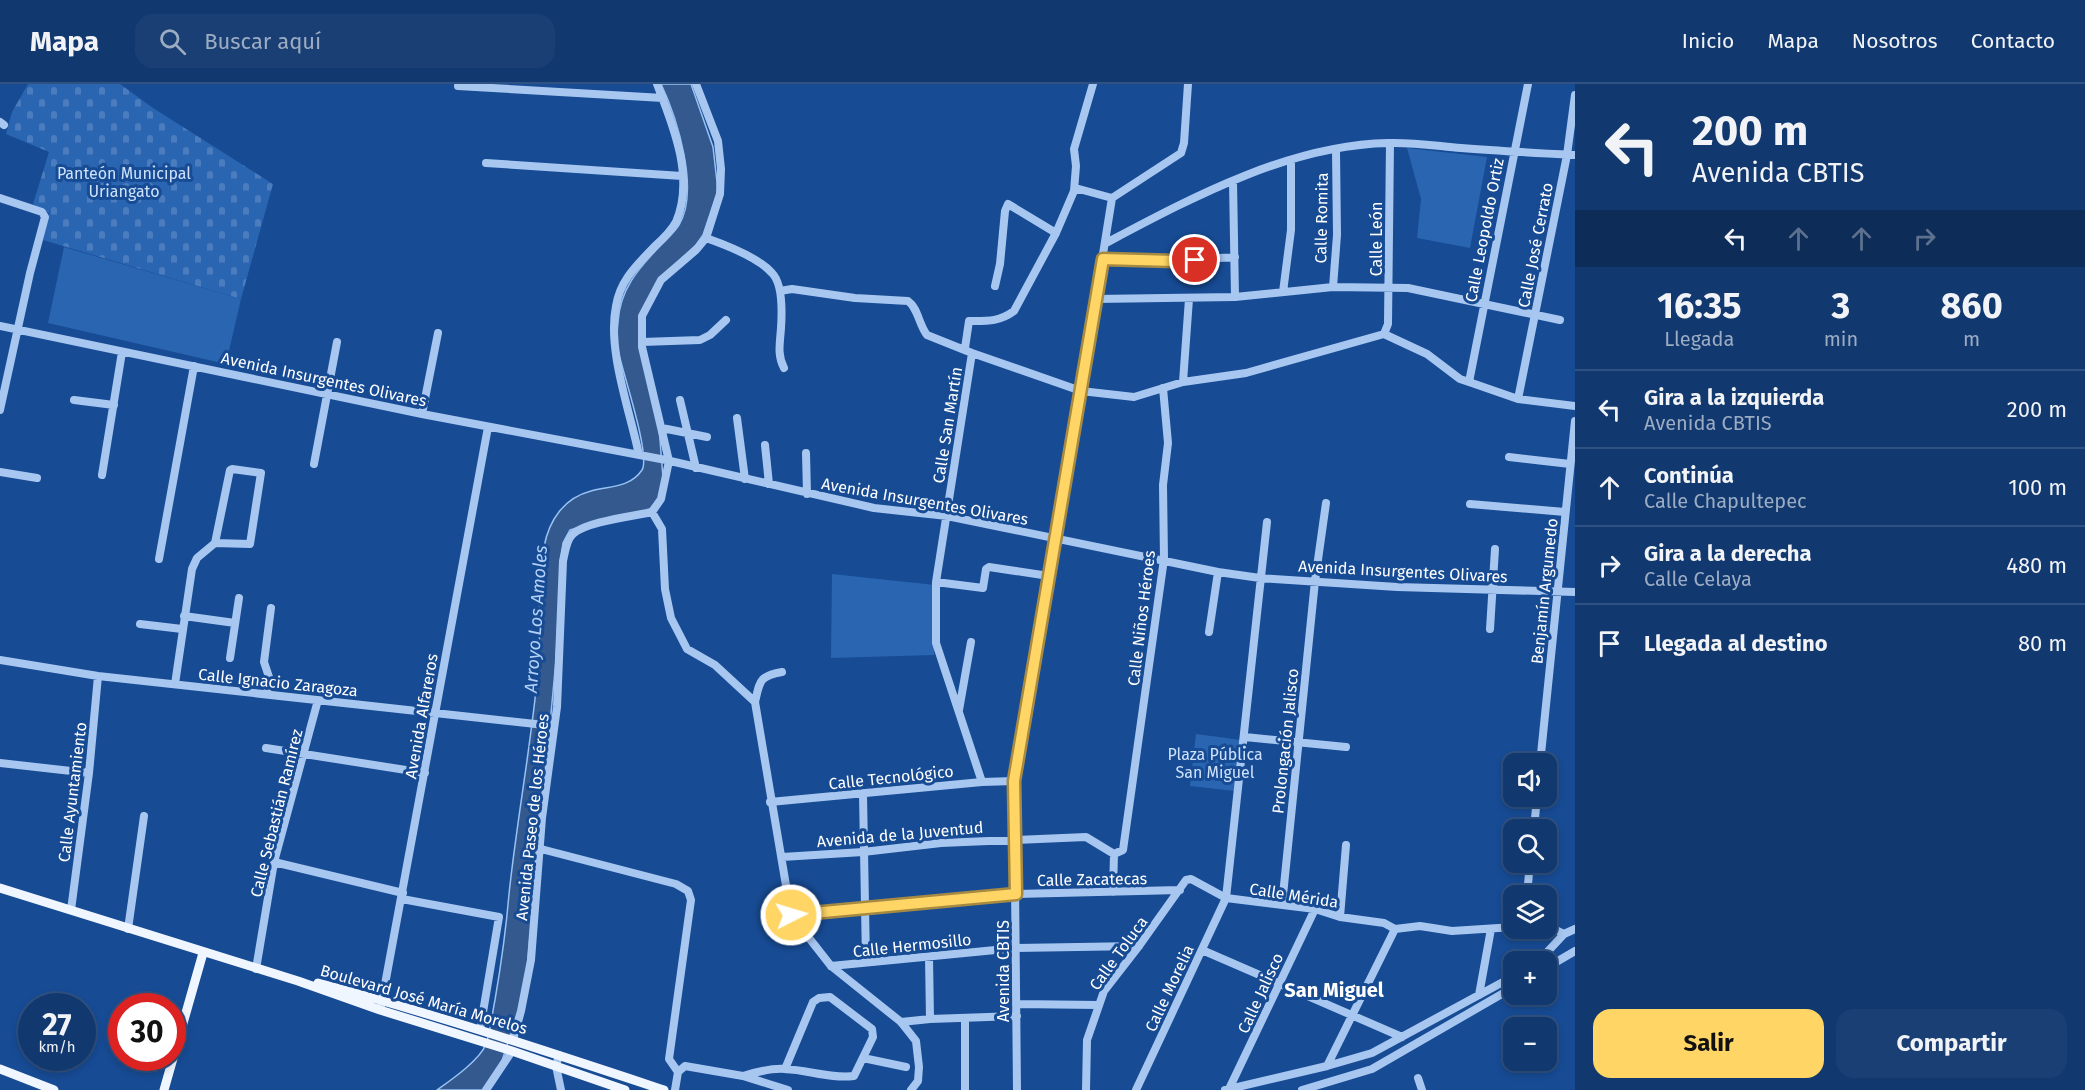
<!DOCTYPE html>
<html lang="es">
<head>
<meta charset="utf-8">
<style>
  body { margin:0; font-family:"Fira Sans",sans-serif; background:#1a3f74; color:#f1f3f6; height:100vh; display:flex; flex-direction:column; font-size:22px; white-space:nowrap }
  * { box-sizing:border-box; margin:0 }
  p { font-size:20px; color:#9cacc3 }
  .icon { flex:none; width:33px; height:33px; fill:none; stroke:currentColor; stroke-width:2; stroke-linecap:round; stroke-linejoin:round }
  .map { position:relative; flex:1; overflow:hidden }
  .drawer { display:flex; flex-direction:column; background:#11386f; width:510px }
  .drawer>* { flex:none }
  .top-card { background:#11386f; color:#f1f3f6; overflow:hidden }
  .tools { position:absolute; left:1503px; top:669px; display:grid; gap:12px }
  .tools a { display:grid; place-items:center; width:54px; height:54px; border-radius:12px; background:#11386f; box-shadow:0 3px 9px #0003,0 0 0 2px #305282; font-size:30px }
  .speed { position:absolute; left:18px; top:909px; display:flex; gap:12px; font-size:30px; font-weight:700; text-align:center }
  .speed>* { display:grid; place-content:center; width:78px; height:78px; border-radius:50%; background:#11386f; box-shadow:0 3px 9px #0003,0 0 0 2px #305282; line-height:1 }
  .speed small { font-size:15px; font-weight:400 }
  .speed .limit { border:9px solid #d22; background:#fff; color:#111 }
  .pin { position:absolute; display:grid; place-items:center; width:51px; height:51px; color:#fff; margin:-26px; border:3px solid #fff; border-radius:50%; box-shadow:0 2px 6px #0007 }
  .me { position:absolute; width:66px; margin:-33px; rotate:85deg; stroke-linejoin:round; filter:drop-shadow(0 0 4px #0008) }
  .turn { display:flex; align-items:center; gap:21px; height:126px; padding:0 18px; font-size:27px }
  .turn .icon { width:78px; height:78px; stroke-width:2.5 }
  .turn b { display:block; font-size:42px; line-height:51px }
  .lanes { display:flex; align-items:center; height:57px; padding:0 18px; background:#0003; justify-content:center; gap:30px; direction:ltr }
  .lanes .off { opacity:.35 }
  .eta { display:flex; justify-content:space-evenly; align-items:center; height:102px; text-align:center }
  .eta b { font-size:36px; font-weight:700; line-height:42px }
  .primary-button { display:flex; gap:12px; margin-top:auto; padding:12px 18px }
  .primary-button a { flex:1; height:69px; border-radius:18px; background:#ffd566; color:#111; font-size:24px; font-weight:700; line-height:69px; text-align:center }
  .primary-button a+a { background:#1a3f74; color:#f1f3f6 }
  ul { padding:0; list-style:none }
  li { display:flex; align-items:center; gap:18px; height:78px; padding:0 18px; border-top:2px solid #305282 }
  li div { flex:1 }
  li b { display:block; font-size:22px }
  li em { font-style:normal }
  header { display:flex; align-items:center; gap:36px; box-sizing:border-box; height:84px; padding:0 30px; background:#11386f; border-bottom:2px solid #305282 }
  header strong { font-size:28px }
  nav { display:flex; gap:33px; margin-inline-start:auto; font-size:21px }
  .search { width:420px; height:54px; background:#1a3f74; display:flex; align-items:center; gap:15px; box-sizing:border-box; padding:0 21px; border-radius:18px; color:#9cacc3; font-size:22px }
  main { display:flex; flex:1; min-height:0 }
  .map>svg:first-child { display:block }
</style>
</head>
<body>
<header>
<strong>Mapa</strong>
<div class="search"><svg class="icon" aria-label="search" viewBox="0 0 24 24"><circle cx="10" cy="10" r="6"/><path d="M15 15l6 6"/></svg>Buscar aquí</div>
<nav><a>Inicio</a><a>Mapa</a><a>Nosotros</a><a>Contacto</a></nav>
</header>
<main>
<div class="map">
<svg width="1575" height="1006" viewBox="0 0 1575 1006">
  <defs>
    <pattern id="cemetery-stones" width="16" height="16" patternUnits="userSpaceOnUse" patternTransform="scale(1.5)"><rect width="16" height="16" fill="#2a65b2"/><path d="M2 7V4a2 2 0 0 1 4 0v3zM10 15v-3a2 2 0 0 1 4 0v3z" fill="#4a7cbe"/></pattern>
  </defs>
  <rect width="100%" height="100%" fill="#174b94"/>
  <path fill="#2a65b2" d="M1407 64 1487 73 1470 164 1417 154 1421 115Z
    M64 163 241 215 226 280 48 239Z
    M832 490 935 501 934 571 831 574Z
    M1196 650 1241 656 1235 707 1190 702Z"/>
  <path fill="url(#cemetery-stones)" d="M28 0H120L153 24 273 100 241 215 43 156 49 129 33 120 49 68 6 50 12 28Z"/>
  <path fill="#33598e" stroke="#99c2f3" stroke-width="1.5" d="M661 0H691L713 63 718 107 703 151 696 161 661 193 639 232 659 343 663 394 659 414 649 426 570 446 563 459 561 474 556 576 525 906 499 986 484 1006H437C451 996 480 976 486 960 491 946 492 930 495 916 501 881 506 846 509 810 517 735 531 662 538 587 542 546 536 504 544 463 549 436 564 414 591 407 609 402 630 404 642 386 651 371 622 287 618 266 616 257 617 247 618 238 620 205 638 185 660 162 666 155 674 149 679 141 700 106 677 34 661 0Z"/>
  <g fill="none" stroke-linecap="round" stroke-linejoin="round">
    <path stroke="#a7c7f1" stroke-width="8" d="M458 2 663 14
      M0 38 4 41
      M486 79 682 92
      M1233 97 1235 213
      M1074 107 1079 105 1112 114
      M0 114 42 128 45 133 30 189 0 326
      M1112 114 1181 69 1184 59 1188 0
      M706 154C726 161 758 173 772 189 783 200 782 229 781 244 780 259 777 271 784 284
      M1106 159C1191 114 1289 61 1388 59 1412 58 1437 62 1461 64 1499 67 1537 69 1575 71
      M1103 175 1175 177 1235 173
      M995 202 1000 180 1005 127 1008 120 1056 149
      M1333 203 1337 151 1336 66
      M780 207 792 205 855 214 908 217C918 224 919 241 927 251L972 269 1081 307 1134 313 1183 298 1246 289 1384 250 1427 270 1460 295 1469 298 1518 315 1575 322
      M1283 208 1291 146V76
      M1095 215 1235 213 1333 203 1408 204 1560 236
      M0 242 422 330 666 376 874 424 947 432 1218 488 1260 494 1397 503 1575 508
      M1384 250 1388 240 1390 59
      M642 258 700 256 710 251 726 236
      M965 264 969 237C987 237 999 238 1014 227L1056 149 1074 107 1076 82 1074 65 1093 0
      M972 269 936 498V559L982 698
      M1183 298 1189 215
      M1469 298 1528 0
      M1518 315 1567 71 1575 11
      M74 316 114 321
      M680 316 696 384
      M422 330 438 249
      M737 334 745 395
      M662 344 707 353
      M765 361 769 400
      M806 369 807 410
      M639 371C630 327 607 266 616 222 620 196 637 181 655 162 663 155 671 147 676 138 695 94 673 41 657 0
      M1509 373 1570 380
      M314 380 337 258
      M0 388 37 394
      M102 391 122 268
      M1470 420 1565 428
      M652 428 662 445 665 505 671 534 687 565 715 581 755 618 791 831 831 882 901 938 916 957 919 983 918 997 911 1006
      M159 475 194 282
      M936 498 983 504 986 485 989 483 1049 492
      M184 532 235 539
      M140 540 182 545
      M1490 545 1495 465
      M1209 548 1218 488
      M230 574 239 514
      M0 576 98 592 554 642
      M175 600 192 485 197 474 215 459 230 386 232 385 261 389 250 460 215 459
      M267 610 269 593 264 578 271 524
      M755 618C760 597 759 592 782 588
      M959 626 971 558
      M1245 653 1346 663
      M266 664 425 689
      M0 679 89 689
      M1540 680 1575 337
      M863 710 866 878
      M770 718 982 698 1014 697
      M1534 746 1537 712
      M541 765 676 800 688 807 691 816 669 975 678 988
      M1114 770 1123 766 1164 475 1163 401 1168 359 1163 304
      M782 773 863 768 941 759 1086 753 1114 770
      M274 778 403 809
      M1113 808 1114 770
      M1527 812 1530 778
      M402 815 499 833 480 946
      M1282 821 1315 497 1326 419
      M71 826 89 689 98 592
      M791 831 1016 810 1180 806
      M1340 833 1346 761
      M1546 841 1564 850
      M128 845 144 732
      M1395 845 1420 842 1452 847 1514 843
      M1202 866 1402 953
      M929 873 930 935
      M1538 878 1564 850 1575 845
      M831 882 1016 864 1139 862
      M1546 884 1575 867
      M256 885 274 778 318 616
      M1479 911 1491 845
      M1016 920 1098 921
      M381 922 488 343
      M965 935V1006
      M901 938 930 935 1017 932
      M513 956 521 927 531 876 542 734 557 623 563 477C565 469 566 456 573 450 585 438 634 432 652 428L661 415 669 377 642 263V232L661 196 696 166 706 154 720 110 721 85 718 57 696 0
      M559 971 556 982 561 1006
      M863 974 906 983
      M1327 982 1395 845
      M743 992C756 988 771 984 785 985 808 986 831 995 854 992L873 953 872 945 830 913 819 914 813 918 785 985
      M1418 994 1422 1006
      M1229 1005 1315 825
      M486 1006 512 967
      M675 1006 678 988 685 982 743 992 788 1006
      M1017 1006 1014 697 1081 307 1112 114
      M1086 1006 1087 956 1104 907 1139 862 1186 796 1191 795 1226 814 1315 825 1340 833 1384 839 1395 845
      M1136 1006 1226 814 1267 438
      M1225 1006 1327 982 1372 969 1514 892
      M1302 1006 1372 985 1514 903"/>
    <path stroke="#f0f6ff" stroke-width="9" d="M0 804 298 897 380 926 512 967 625 1006
      M318 899C435 930 549 968 664 1006
      M0 985 54 1006
      M164 1006 203 869"/>
  </g>
  <g fill="none" stroke-linecap="round" stroke-linejoin="round">
    <g stroke="#a68a42" stroke-width="15">
      <path id="route" d="M791 831 1016 810 1014 697 1103 175 1175 177 1195 176"/>
    </g>
    <use href="#route" stroke="#ffd566" stroke-width="10"/>
  </g>
  <g text-anchor="middle" stroke-width="6" stroke-linejoin="round" paint-order="stroke">
    <g font-size="16" fill="#cee2fc" stroke="#174b94">
      <text x="124" y="95">Panteón Municipal<tspan x="124" dy="18">Uriangato</tspan></text>
      <text x="1215" y="676">Plaza Pública<tspan x="1215" dy="18">San Miguel</tspan></text>
    </g>
    <g font-size="16" fill="#fff" stroke="#174b94">
      <text transform="translate(1321 134) rotate(-89)" y="6">Calle Romita</text>
      <text transform="translate(1484 146) rotate(-79)" y="6">Calle Leopoldo Ortiz</text>
      <text transform="translate(1376 155) rotate(-90)" y="6">Calle León</text>
      <text transform="translate(1535 161) rotate(-79)" y="6">Calle José Cerrato</text>
      <text transform="translate(324 295) rotate(12)" y="6">Avenida Insurgentes Olivares</text>
      <text transform="translate(947 341) rotate(-81)" y="6">Calle San Martín</text>
      <text transform="translate(925 417) rotate(10)" y="6">Avenida Insurgentes Olivares</text>
      <text transform="translate(1403 487) rotate(3)" y="6">Avenida Insurgentes Olivares</text>
      <text transform="translate(1544 507) rotate(-84)" y="6">Benjamín Argumedo</text>
      <text transform="translate(1141 534) rotate(-83)" y="6">Calle Niños Héroes</text>
      <text transform="translate(278 598) rotate(6)" y="6">Calle Ignacio Zaragoza</text>
      <text transform="translate(421 632) rotate(-80)" y="6">Avenida Alfareros</text>
      <text transform="translate(1285 657) rotate(-84)" y="6">Prolongación Jalisco</text>
      <text transform="translate(891 693) rotate(-6)" y="6">Calle Tecnológico</text>
      <text transform="translate(72 708) rotate(-83)" y="6">Calle Ayuntamiento</text>
      <text transform="translate(276 729) rotate(-76)" y="6">Calle Sebastián Ramírez</text>
      <text transform="translate(532 733) rotate(-84)" y="6">Avenida Paseo de los Héroes</text>
      <text transform="translate(900 750) rotate(-5)" y="6">Avenida de la Juventud</text>
      <text transform="translate(1092 795) rotate(-1)" y="6">Calle Zacatecas</text>
      <text transform="translate(1294 811) rotate(9)" y="6">Calle Mérida</text>
      <text transform="translate(912 861) rotate(-6)" y="6">Calle Hermosillo</text>
      <text transform="translate(1118 869) rotate(-54)" y="6">Calle Toluca</text>
      <text transform="translate(1003 887) rotate(-90)" y="6">Avenida CBTIS</text>
      <text transform="translate(1169 904) rotate(-65)" y="6">Calle Morelia</text>
      <text transform="translate(1260 909) rotate(-65)" y="6">Calle Jalisco</text>
      <text transform="translate(424 915) rotate(16)" y="6">Boulevard José María Morelos</text>
    </g>
    <g font-size="18" font-style="italic" fill="#b3d1f7" stroke="#174b94">
      <text transform="translate(536 535) rotate(-86)" y="6">Arroyo Los Amoles</text>
    </g>
    <g font-size="20" font-weight="bold" fill="#fff" stroke="#174b94">
      <text x="1334" y="913">San Miguel</text>
    </g>
  </g>
</svg>
<div class="tools">
<a><svg class="icon" aria-label="sound" viewBox="0 0 24 24"><path d="M4 9h4l5-4v14l-5-4H4zM17 9q2 3 0 6"/></svg></a>
<a><svg class="icon" aria-label="search" viewBox="0 0 24 24"><circle cx="10" cy="10" r="6"/><path d="M15 15l6 6"/></svg></a>
<a><svg class="icon" aria-label="layers" viewBox="0 0 24 24"><path d="M12 4l9 5-9 5-9-5zM3 14l9 5 9-5"/></svg></a>
<a>+</a>
<a>−</a>
</div>
<div class="speed"><div>27<small>km/h</small></div><div class="limit">30</div></div>
<div class="pin" style="left:1195px;top:176px;background:#d93025"><svg class="icon" aria-label="arrive" viewBox="0 0 24 24"><path d="M6 21V4h12l-3 4 3 4H6"/></svg></div>
<svg class="me" style="left:791px;top:831px" viewBox="-20 -20 40 40"><circle r="17" fill="#ffd566" stroke="#fff" stroke-width="3"/><path d="M0-11L8 9 0 5-8 9z" fill="#fff"/></svg>
</div>
<section class="drawer">
<div class="top-card">
<div class="turn"><svg class="icon" aria-label="left" viewBox="0 0 24 24"><path d="M17 20v-9H6M10 6l-5 5 5 5"/></svg><div><b>200 m</b>Avenida CBTIS</div></div>
<div class="lanes"><svg class="icon" aria-label="left" viewBox="0 0 24 24"><path d="M17 20v-9H6M10 6l-5 5 5 5"/></svg><svg class="icon off" aria-label="ahead" viewBox="0 0 24 24"><path d="M12 20V5M6 11l6-6 6 6"/></svg><svg class="icon off" aria-label="ahead" viewBox="0 0 24 24"><path d="M12 20V5M6 11l6-6 6 6"/></svg><svg class="icon off" aria-label="right" viewBox="0 0 24 24"><path d="M7 20v-9h11M14 6l5 5-5 5"/></svg></div>
</div>
<div class="eta">
<div><b>16:35</b><p>Llegada</p></div>
<div><b>3</b><p>min</p></div>
<div><b>860</b><p>m</p></div>
</div>
<ul>
<li><svg class="icon" aria-label="left" viewBox="0 0 24 24"><path d="M17 20v-9H6M10 6l-5 5 5 5"/></svg><div><b>Gira a la izquierda</b><p>Avenida CBTIS</p></div><em>200 m</em></li>
<li><svg class="icon" aria-label="ahead" viewBox="0 0 24 24"><path d="M12 20V5M6 11l6-6 6 6"/></svg><div><b>Continúa</b><p>Calle Chapultepec</p></div><em>100 m</em></li>
<li><svg class="icon" aria-label="right" viewBox="0 0 24 24"><path d="M7 20v-9h11M14 6l5 5-5 5"/></svg><div><b>Gira a la derecha</b><p>Calle Celaya</p></div><em>480 m</em></li>
<li><svg class="icon" aria-label="arrive" viewBox="0 0 24 24"><path d="M6 21V4h12l-3 4 3 4H6"/></svg><div><b>Llegada al destino</b></div><em>80 m</em></li>
</ul>
<div class="primary-button"><a>Salir</a><a>Compartir</a></div>
</section>
</main>
</body>
</html>
